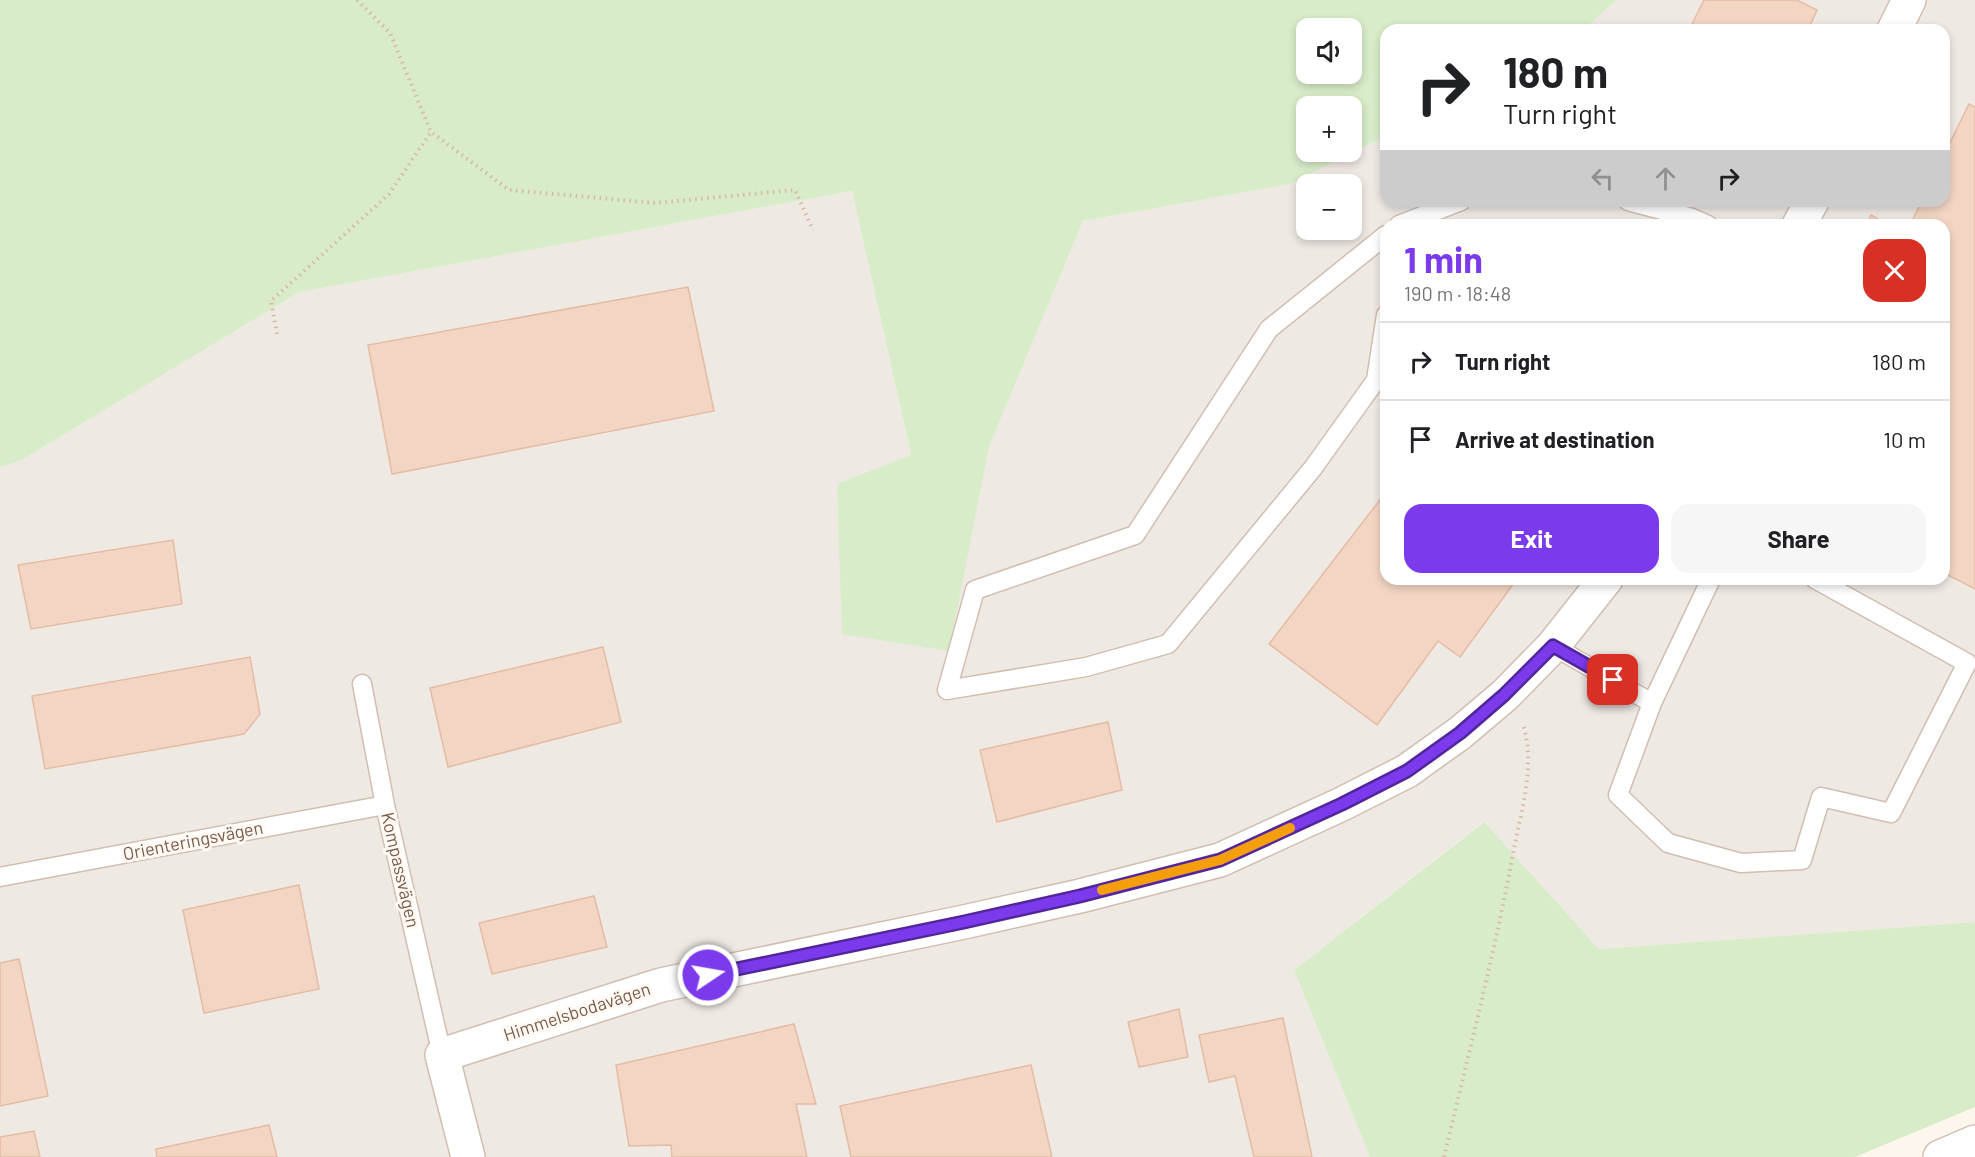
<!DOCTYPE html>
<html lang="en">
<head>
<meta charset="utf-8">
<style>
  body { margin:0; font-family:Barlow,sans-serif; background:#f6f6f6; color:#202124; height:100vh; display:flex; flex-direction:column; font-size:22px; white-space:nowrap }
  * { box-sizing:border-box; margin:0 }
  p { font-size:20px; color:#757577 }
  .icon { flex:none; width:33px; height:33px; fill:none; stroke:currentColor; stroke-width:2; stroke-linecap:round; stroke-linejoin:round }
  .map { position:relative; flex:1; overflow:hidden }
  .details { position:absolute; left:1380px; top:219px; width:570px; height:366px; display:flex; flex-direction:column; background:#fff; border-radius:18px; box-shadow:0 3px 9px #0003 }
  .details>* { flex:none }
  .banner { position:absolute; left:1380px; top:24px; width:570px; height:183px; border-radius:18px; box-shadow:0 3px 9px #0003; background:#fff; color:#202124; overflow:hidden }
  .buttons { position:absolute; left:1296px; top:18px; display:grid; gap:12px }
  .buttons a { display:grid; place-items:center; width:66px; height:66px; border-radius:12px; background:#fff; box-shadow:0 3px 9px #0003; font-size:30px }
  .pin { position:absolute; display:grid; place-items:center; width:51px; height:51px; color:#fff; margin:-26px; border-radius:12px; box-shadow:0 3px 9px #0006 }
  .me { position:absolute; width:66px; margin:-33px; rotate:78deg; stroke-linejoin:round; filter:drop-shadow(0 0 4px #0008) }
  .turn { display:flex; align-items:center; gap:21px; height:126px; padding:0 24px; font-size:27px }
  .turn .icon { width:78px; height:78px; stroke-width:2.5 }
  .turn b { display:block; font-size:42px; line-height:51px }
  .lanes { display:flex; align-items:center; height:57px; padding:0 24px; background:#0003; justify-content:center; gap:30px; direction:ltr }
  .lanes .off { opacity:.35 }
  .round { display:grid; place-items:center; flex:none; width:63px; height:63px; border-radius:18px; background:#f6f6f6 }
  .head { display:flex; align-items:center; justify-content:space-between; height:102px; padding:0 24px }
  h1 { font-size:36px; font-weight:700; line-height:45px; color:#7c3aed }
  .primary-button { display:flex; gap:12px; margin-top:auto; padding:12px 24px }
  .primary-button a { flex:1; height:69px; border-radius:18px; background:#7c3aed; color:#fff; font-size:24px; font-weight:700; line-height:69px; text-align:center }
  .primary-button a+a { background:#f6f6f6; color:#202124 }
  ul { padding:0; list-style:none }
  li { display:flex; align-items:center; gap:18px; height:78px; padding:0 24px; border-top:2px solid #e0e0e0 }
  li div { flex:1 }
  li b { display:block; font-size:22px }
  li em { font-style:normal }
  .map>svg:first-child { display:block }
</style>
</head>
<body>
<div class="map">
<svg width="1975" height="1157" viewBox="0 0 1975 1157">
  <rect width="100%" height="100%" fill="#fdf6ec"/>
  <path fill="#efe9e4" fill-rule="evenodd" d="M1617 0H1975V922L1599 949 1483 822 1294 970 1370 1157H0V467L22 460 300 292 852 191 911 456 948 651 989 447 1083 221 1290 184 1386 136V201H1944V30H1583ZM1306 184H1352V230H1306ZM1386 225H1944V579H1386Z"/>
  <path fill="#d8ecc9" fill-rule="evenodd" d="M0 0H1617L1583 30H1386V136L1290 184 1083 221 989 447 949 651 842 634 837 484 911 455 852 191 300 292 22 460 0 467ZM1306 28H1352V74H1306ZM1306 106H1352V152H1306Z
    M1484 822 1599 949 1975 922V1107L1855 1157H1370L1294 970Z"/>
  <path fill="#f3d5c3" stroke="#e6bba3" stroke-width="1.5" d="M1704 0H1797L1817 10 1808 30H1689Z
    M1969 104 1975 107V589L1944 573V225H1910L1922 201H1944V155Z
    M1871 215 1888 225H1867Z
    M688 287 714 411 392 474 368 345Z
    M1386 492V579H1517L1460 657 1438 641 1377 725 1269 644Z
    M173 540 182 604 31 629 18 565Z
    M603 647 621 722 448 767 430 688Z
    M250 657 260 714 244 734 45 769 32 696Z
    M1108 722 1122 790 997 822 980 750Z
    M299 885 319 989 204 1013 183 910Z
    M594 896 607 947 492 974 479 923Z
    M19 959 48 1096 0 1106V963Z
    M1179 1009 1188 1057 1139 1067 1128 1022Z
    M1283 1018 1312 1157H1254L1235 1076 1209 1082 1199 1035Z
    M794 1024 816 1104H796L807 1157H672L671 1145 629 1146 616 1065Z
    M1031 1065 1052 1157H851L840 1106Z
    M269 1125 277 1157H157L156 1149Z
    M34 1131 40 1157H0V1137Z"/>
  <g fill="none" stroke-linecap="round" stroke-linejoin="round">
    <g stroke="#d1beb0" stroke-width="21">
      <path id="lane" d="M1628 201 1692 218 1708 225
        M1399 225 1461 201
        M1386 235 1269 329 1135 535 975 590 947 690 1086 667 1168 644 1313 468 1376 380 1386 315
        M1711 579 1652 703 1618 795 1668 843 1741 863 1802 860 1821 797 1891 813 1967 663 1815 579
        M1553 646 1652 703
        M362 684 385 805 442 1055
        M0 877 385 805"/>
    </g>
    <g stroke="#d1beb0" stroke-width="36">
      <path id="street" d="M1894 30 1909 0
        M1799 225 1812 201
        M468 1157 442 1055 661 985 964 922 1080 896 1220 860 1342 804 1407 771 1460 733 1505 695 1553 646 1606 579
        M1940 1157 1975 1142"/>
    </g>
    <path stroke="#d9b8a5" stroke-width="4" stroke-dasharray="1.5 4.5" stroke-linecap="butt" d="M357 0 390 33 431 132 509 190 655 203 795 190 813 230
      M277 334 271 301 389 194 431 132
      M1444 1157C1468 1056 1494 956 1513 854 1521 811 1536 766 1523 724"/>
    <use href="#lane" stroke="#fff" stroke-width="18"/>
    <use href="#street" stroke="#fff" stroke-width="33"/>
  </g>
  <g fill="none" stroke-linecap="round" stroke-linejoin="round">
    <g stroke="#51269a" stroke-width="15">
      <path id="route" d="M708 975 964 922 1080 896 1220 860 1342 804 1407 771 1460 733 1504 695 1553 646 1613 680"/>
    </g>
    <use href="#route" stroke="#7c3aed" stroke-width="10"/>
    <path stroke="#f59e0b" stroke-width="10" d="M1102 890 1220 860 1290 828"/>
  </g>
  <g text-anchor="middle" stroke-width="6" stroke-linejoin="round" paint-order="stroke">
    <g font-size="18" fill="#7a5c4d" stroke="#fffaf3">
      <text transform="translate(193 841) rotate(-11)" y="6">Orienteringsvägen</text>
      <text transform="translate(400 870) rotate(77)" y="6">Kompassvägen</text>
      <text transform="translate(577 1012) rotate(-18)" y="6">Himmelsbodavägen</text>
    </g>
  </g>
</svg>
<div class="buttons">
<a><svg class="icon" aria-label="sound" viewBox="0 0 24 24"><path d="M4 9h4l5-4v14l-5-4H4zM17 9q2 3 0 6"/></svg></a>
<a>+</a>
<a>−</a>
</div>
<div class="pin" style="left:1613px;top:680px;background:#d93025"><svg class="icon" aria-label="arrive" viewBox="0 0 24 24"><path d="M6 21V4h12l-3 4 3 4H6"/></svg></div>
<svg class="me" style="left:708px;top:975px" viewBox="-20 -20 40 40"><circle r="17" fill="#7c3aed" stroke="#fff" stroke-width="3"/><path d="M0-11L8 9 0 5-8 9z" fill="#fff"/></svg>
<div class="banner">
<div class="turn"><svg class="icon" aria-label="right" viewBox="0 0 24 24"><path d="M7 20v-9h11M14 6l5 5-5 5"/></svg><div><b>180 m</b>Turn right</div></div>
<div class="lanes"><svg class="icon off" aria-label="left" viewBox="0 0 24 24"><path d="M17 20v-9H6M10 6l-5 5 5 5"/></svg><svg class="icon off" aria-label="ahead" viewBox="0 0 24 24"><path d="M12 20V5M6 11l6-6 6 6"/></svg><svg class="icon" aria-label="right" viewBox="0 0 24 24"><path d="M7 20v-9h11M14 6l5 5-5 5"/></svg></div>
</div>
<section class="details">
<div class="head"><div><h1>1 min</h1><p>190 m · 18:48</p></div><a class="round" style="background:#d93025;color:#fff"><svg class="icon" aria-label="close" viewBox="0 0 24 24"><path d="M6 6l12 12M18 6L6 18"/></svg></a></div>
<ul>
<li><svg class="icon" aria-label="right" viewBox="0 0 24 24"><path d="M7 20v-9h11M14 6l5 5-5 5"/></svg><div><b>Turn right</b></div><em>180 m</em></li>
<li><svg class="icon" aria-label="arrive" viewBox="0 0 24 24"><path d="M6 21V4h12l-3 4 3 4H6"/></svg><div><b>Arrive at destination</b></div><em>10 m</em></li>
</ul>
<div class="primary-button"><a>Exit</a><a>Share</a></div>
</section>
</div>
</body>
</html>
